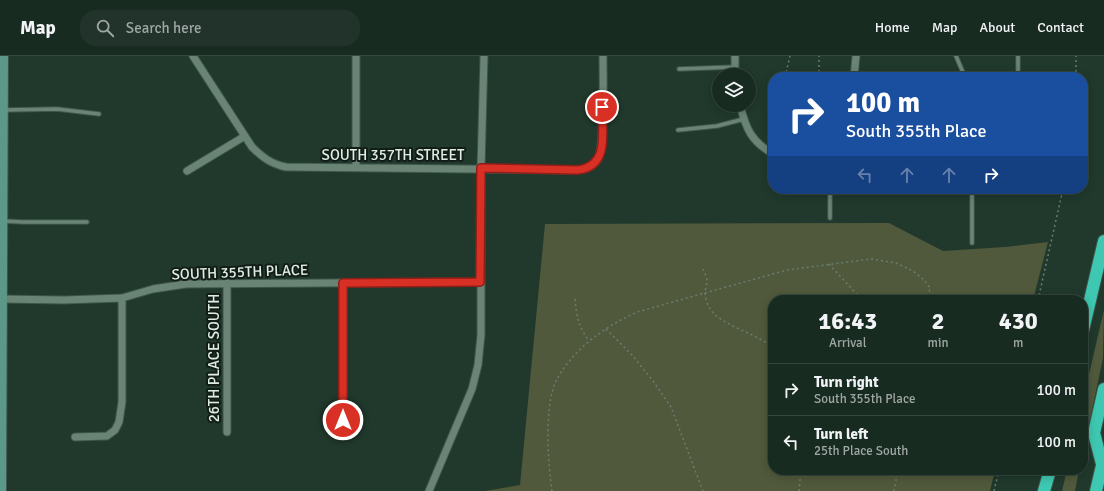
<!DOCTYPE html>
<html lang="en">
<head>
<meta charset="utf-8">
<style>
  body { margin:0; font-family:Signika,sans-serif; background:#21332a; color:#f1f3f6; height:100vh; display:flex; flex-direction:column; font-size:15px; white-space:nowrap }
  * { box-sizing:border-box; margin:0 }
  p { font-size:13px; color:#9fa7a5 }
  .icon { flex:none; width:22px; height:22px; fill:none; stroke:currentColor; stroke-width:2; stroke-linecap:round; stroke-linejoin:round }
  .map { position:relative; flex:1; overflow:hidden }
  .panel { position:absolute; left:768px; top:239px; width:320px; height:180px; display:flex; flex-direction:column; background:#182b21; border-radius:16px; box-shadow:0 2px 10px #0003,0 0 0 1px #36473f }
  .panel>* { flex:none }
  .hud { position:absolute; left:768px; top:16px; width:320px; height:122px; border-radius:16px; box-shadow:0 2px 10px #0003,0 0 0 1px #36473f; background:#1a4fa0; color:#fff; overflow:hidden }
  .fabs { position:absolute; left:712px; top:12px; display:grid; gap:8px }
  .fabs a { display:grid; place-items:center; width:44px; height:44px; border-radius:50%; background:#182b21; box-shadow:0 2px 10px #0003,0 0 0 1px #36473f; font-size:20px }
  .pin { position:absolute; display:grid; place-items:center; width:34px; height:34px; color:#fff; margin:-17px; border:2px solid #fff; border-radius:50%; box-shadow:0 1px 4px #0007 }
  .me { position:absolute; width:44px; margin:-22px; rotate:0deg; stroke-linejoin:round; filter:drop-shadow(0 0 3px #0008) }
  .turn { display:flex; align-items:center; gap:14px; height:84px; padding:0 12px; font-size:18px }
  .turn .icon { width:52px; height:52px; stroke-width:2.5 }
  .turn b { display:block; font-size:28px; line-height:34px }
  .lanes { display:flex; align-items:center; height:38px; padding:0 12px; background:#0003; justify-content:center; gap:20px; direction:ltr }
  .lanes .off { opacity:.35 }
  .eta { display:flex; justify-content:space-evenly; align-items:center; height:68px; text-align:center }
  .eta b { font-size:24px; font-weight:700; line-height:28px }
  ul { padding:0; list-style:none }
  li { display:flex; align-items:center; gap:12px; height:52px; padding:0 12px; border-top:1px solid #36473f }
  li div { flex:1 }
  li b { display:block; font-size:15px }
  li em { font-style:normal }
  header { display:flex; align-items:center; gap:24px; box-sizing:border-box; height:56px; padding:0 20px; background:#182b21; border-bottom:1px solid #36473f }
  header strong { font-size:19px }
  nav { display:flex; gap:22px; margin-inline-start:auto; font-size:14px }
  .search { width:280px; height:36px; background:#21332a; display:flex; align-items:center; gap:10px; box-sizing:border-box; padding:0 14px; border-radius:16px; color:#9fa7a5; font-size:15px }
  .map>svg:first-child { display:block }
</style>
</head>
<body>
<header>
<strong>Map</strong>
<div class="search"><svg class="icon" aria-label="search" viewBox="0 0 24 24"><circle cx="10" cy="10" r="6"/><path d="M15 15l6 6"/></svg>Search here</div>
<nav><a>Home</a><a>Map</a><a>About</a><a>Contact</a></nav>
</header>
<div class="map">
<svg width="1104" height="435" viewBox="0 0 1104 435">
  <rect width="100%" height="100%" fill="#20392c"/>
  <path fill="#50593b" d="M889 167 943 195 1005 191 1048 186 1033 244H773V414H995L990 435H485L520 429 545 168Z
    M1104 254 1103 302 1083 396V344Z
    M1067 414H1079L1075 435H1062Z"/>
  <g fill="none" stroke-linecap="round" stroke-linejoin="round">
    <g stroke="#3f554a" stroke-width="5.5">
      <path id="lane" d="M956 0 965 21
        M679 13 734 11
        M1018 21V0
        M4 54 57 53 99 58
        M678 74 717 70 744 63
        M830 133V162
        M972 133V187
        M3 165 23 166H87"/>
    </g>
    <g stroke="#3f554a" stroke-width="9">
      <path id="street" d="M193 0 252 91C262 101 271 108 286 111L566 114C577 114 590 115 597 105 605 93 603 18 603 0
        M735 19V0
        M854 21 856 0
        M740 49C746 73 751 85 773 98
        M356 112V0
        M187 115 245 80
        M1 243 64 244 122 242 153 233 186 228 480 226
        M227 376V227
        M343 379V227
        M75 381 107 380 115 374 119 366 122 346V242
        M429 435 472 333 478 309 481 279V112L484 0"/>
    </g>
    <g stroke="#3f554a" stroke-width="12">
      <path id="secondary" d="M1 435 3 0"/>
    </g>
    <g stroke="#3f554a" stroke-width="14">
      <path id="highway" d="M1083 274 1104 185
        M1102 408 1094 377 1104 333
        M1044 435 1050 414
        M1096 435 1104 401"/>
    </g>
    <path stroke="#697e72" stroke-width="1.5" stroke-dasharray="2 3" stroke-linecap="butt" d="M785 21 790 0
      M819 21V0
      M1076 21V0
      M829 208 862 244
      M703 213C704 216 707 221 707 225 707 228 705 233 705 237 705 241 707 248 709 251 719 270 756 276 773 292
      M575 243C577 263 578 269 589 285
      M1038 244 1063 133
      M606 273 632 299 653 325 671 351 703 435
      M552 435C548 408 544 350 556 325 573 293 604 271 637 256L787 214 871 203 896 207 913 215 924 224 930 232 928 244
      M799 435 801 414
      M894 435 898 414
      M994 435 999 414"/>
    <use href="#lane" stroke="#698475" stroke-width="3.5"/>
    <use href="#street" stroke="#698475" stroke-width="7"/>
    <use href="#secondary" stroke="#5c9887" stroke-width="10"/>
    <use href="#highway" stroke="#3ec7b1" stroke-width="12"/>
  </g>
  <g fill="none" stroke-linecap="round" stroke-linejoin="round">
    <g stroke="#8d1f18" stroke-width="10">
      <path id="route" d="M343 364V227L480 226 481 112 577 114C610 111 602 76 602 51"/>
    </g>
    <use href="#route" stroke="#d93025" stroke-width="7"/>
  </g>
  <g text-anchor="middle" stroke-width="4" stroke-linejoin="round" paint-order="stroke">
    <g font-size="15" fill="#deede4" stroke="#121d17">
      <text x="393" y="104">SOUTH 357TH STREET</text>
      <text transform="translate(240 216) rotate(-2)" y="5">SOUTH 355TH PLACE</text>
      <text transform="translate(214 302) rotate(-90)" y="5">26TH PLACE SOUTH</text>
    </g>
  </g>
</svg>
<div class="fabs">
<a><svg class="icon" aria-label="layers" viewBox="0 0 24 24"><path d="M12 4l9 5-9 5-9-5zM3 14l9 5 9-5"/></svg></a>
</div>
<div class="pin" style="left:602px;top:51px;background:#d93025"><svg class="icon" aria-label="arrive" viewBox="0 0 24 24"><path d="M6 21V4h12l-3 4 3 4H6"/></svg></div>
<svg class="me" style="left:343px;top:364px" viewBox="-20 -20 40 40"><circle r="17" fill="#d93025" stroke="#fff" stroke-width="3"/><path d="M0-11L8 9 0 5-8 9z" fill="#fff"/></svg>
<div class="hud">
<div class="turn"><svg class="icon" aria-label="right" viewBox="0 0 24 24"><path d="M7 20v-9h11M14 6l5 5-5 5"/></svg><div><b>100 m</b>South 355th Place</div></div>
<div class="lanes"><svg class="icon off" aria-label="left" viewBox="0 0 24 24"><path d="M17 20v-9H6M10 6l-5 5 5 5"/></svg><svg class="icon off" aria-label="ahead" viewBox="0 0 24 24"><path d="M12 20V5M6 11l6-6 6 6"/></svg><svg class="icon off" aria-label="ahead" viewBox="0 0 24 24"><path d="M12 20V5M6 11l6-6 6 6"/></svg><svg class="icon" aria-label="right" viewBox="0 0 24 24"><path d="M7 20v-9h11M14 6l5 5-5 5"/></svg></div>
</div>
<section class="panel">
<div class="eta">
<div><b>16:43</b><p>Arrival</p></div>
<div><b>2</b><p>min</p></div>
<div><b>430</b><p>m</p></div>
</div>
<ul>
<li><svg class="icon" aria-label="right" viewBox="0 0 24 24"><path d="M7 20v-9h11M14 6l5 5-5 5"/></svg><div><b>Turn right</b><p>South 355th Place</p></div><em>100 m</em></li>
<li><svg class="icon" aria-label="left" viewBox="0 0 24 24"><path d="M17 20v-9H6M10 6l-5 5 5 5"/></svg><div><b>Turn left</b><p>25th Place South</p></div><em>100 m</em></li>
</ul>
</section>
</div>
</body>
</html>
